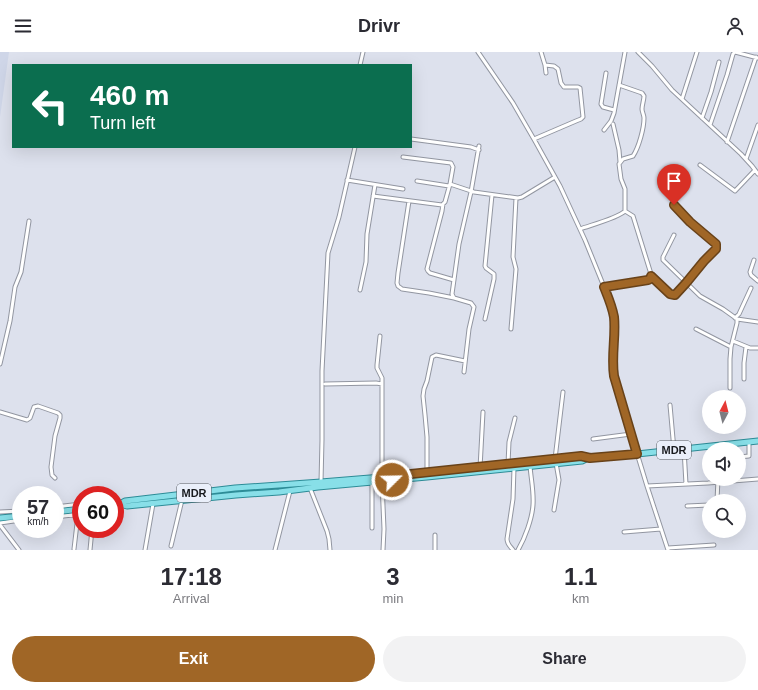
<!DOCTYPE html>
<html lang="en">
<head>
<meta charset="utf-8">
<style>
  body { margin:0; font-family:Arial,sans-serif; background:#f2f2f3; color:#2b2b33; height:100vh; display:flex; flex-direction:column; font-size:15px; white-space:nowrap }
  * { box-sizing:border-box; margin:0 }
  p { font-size:13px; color:#7c7c81 }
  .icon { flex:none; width:22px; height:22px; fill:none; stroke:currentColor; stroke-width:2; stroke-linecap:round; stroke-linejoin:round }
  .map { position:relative; height:498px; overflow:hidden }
  .sheet { display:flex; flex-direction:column; background:#fff; flex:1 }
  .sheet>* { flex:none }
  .top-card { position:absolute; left:12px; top:12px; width:400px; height:84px; border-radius:0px; box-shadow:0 4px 16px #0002; background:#0b6e4f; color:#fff; overflow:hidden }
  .needle { width:26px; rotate:7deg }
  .fabs { position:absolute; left:702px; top:338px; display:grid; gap:8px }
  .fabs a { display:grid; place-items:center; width:44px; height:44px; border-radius:50%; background:#fff; box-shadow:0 4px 16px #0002; font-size:20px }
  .speed { position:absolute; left:12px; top:434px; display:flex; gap:8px; font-size:20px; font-weight:700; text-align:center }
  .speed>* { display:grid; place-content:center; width:52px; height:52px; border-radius:50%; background:#fff; box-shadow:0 4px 16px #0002; line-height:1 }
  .speed small { font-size:10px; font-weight:400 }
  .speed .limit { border:6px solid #d22; background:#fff; color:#111 }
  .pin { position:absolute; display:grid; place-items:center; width:34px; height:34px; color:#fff; margin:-41px -17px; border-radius:50% 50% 50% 0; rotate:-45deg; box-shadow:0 0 4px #0007 }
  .pin .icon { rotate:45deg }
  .me { position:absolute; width:44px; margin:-22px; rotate:67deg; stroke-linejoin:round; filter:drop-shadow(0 0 3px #0008) }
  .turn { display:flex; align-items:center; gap:14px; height:84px; padding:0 12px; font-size:18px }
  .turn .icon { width:52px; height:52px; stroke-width:2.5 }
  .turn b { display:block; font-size:28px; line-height:34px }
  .eta { display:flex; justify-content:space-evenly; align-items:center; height:68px; text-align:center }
  .eta b { font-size:24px; font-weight:600; line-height:28px }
  .cta { display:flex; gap:8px; margin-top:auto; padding:8px 12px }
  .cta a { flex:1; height:46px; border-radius:24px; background:#a06626; color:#fff; font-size:16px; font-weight:600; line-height:46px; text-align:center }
  .cta a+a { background:#f2f2f3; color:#2b2b33 }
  header { display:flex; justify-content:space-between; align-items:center; height:52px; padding:0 12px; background:#fff; font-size:18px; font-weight:600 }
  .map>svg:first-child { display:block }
</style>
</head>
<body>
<header><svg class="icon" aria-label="menu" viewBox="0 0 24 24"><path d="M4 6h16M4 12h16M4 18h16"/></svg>Drivr<svg class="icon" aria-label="person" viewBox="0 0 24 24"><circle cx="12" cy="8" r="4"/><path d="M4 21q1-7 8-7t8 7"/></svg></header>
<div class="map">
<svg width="758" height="498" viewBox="0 0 758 498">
  <rect width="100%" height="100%" fill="#dde1ed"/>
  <path fill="#cfd6e8" d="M0 0H9L0 65Z"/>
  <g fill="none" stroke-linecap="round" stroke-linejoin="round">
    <g stroke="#9296a1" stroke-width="5">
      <path id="street" d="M478 0 513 51 535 89 560 134 585 188 611 252 613 262 614 284 613 319 615 329 647 434 668 498
        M638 0 652 14 672 38 741 102 752 114 758 122
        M735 0 758 6
        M360 13 363 0
        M545 13 546 21
        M606 21 601 52 603 55 614 58
        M682 47 697 0
        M702 66 711 40 719 10
        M613 72 619 98 620 110
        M710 73 727 23 733 2 735 0
        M604 78 611 69 614 61 625 0
        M411 87 471 95 479 98
        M534 87 576 69 581 67 583 65 580 36 578 35H564L561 31 558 17 554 14 545 13 541 0
        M727 90 756 5
        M403 105 451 111 453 115 450 132
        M746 107 758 73
        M700 113 735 139 755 118
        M347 128 403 137
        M417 129 449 134
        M373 144 442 153 445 150 450 132 474 140 518 146 522 145 555 125
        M409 149 398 221 397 231 398 234 402 237 429 241 454 246
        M443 152 442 159 427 217 428 219 430 221 454 228
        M580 177C591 173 618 166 625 159V137L621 127 619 112 623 107 633 104C639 95 644 76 644 66 644 63 642 60 642 57 642 53 644 48 644 44L642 41 619 33
        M674 183 663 205V208L700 244 723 257 737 267V271L731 295 730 307V336
        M754 208 750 220 751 223 758 229
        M651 224 670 242 675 243 686 231 716 195V193L683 163 674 153
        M604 235 648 228 651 225V222L633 164 625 159
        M360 238 366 210 367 182 375 133
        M735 266 739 262 751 236
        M485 267 494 227V222L486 216 485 214 492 143
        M737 267 758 270
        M511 277 516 217 513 205 516 146
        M696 277 731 295
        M380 284 377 313V316L382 326V425
        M733 289 750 296H758
        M0 312 10 269 15 235 21 220 29 169
        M464 320 469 277 474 255 471 251 454 246 452 242 459 192 471 140 479 94
        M744 327V311L746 295
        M325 332 376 331 382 332
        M670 353 674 398
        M0 360 27 368 30 366 34 355 38 354 58 361 60 363V366L55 384 51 415 52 423 55 426
        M593 387 631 382
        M684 397 686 432
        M739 405 749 404V390
        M555 407 563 340
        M508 412 509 390 515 366
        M480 416 483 360
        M427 420V385L425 363 423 344 424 337 427 329 432 305 436 303 465 309
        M321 430 322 388V319L328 201 339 165 355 95
        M372 430V476
        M382 430 384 477 383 498
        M647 434 708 431 758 427
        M310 436 327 479 329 487 330 498
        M717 449 718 427
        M687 454 709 453
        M55 455 81 452
        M554 458 559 428 556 411
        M0 460 21 459
        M55 465 81 462
        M0 471 21 468
        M0 473 19 498
        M624 480 661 477
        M171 494 182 448
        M668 496 714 493
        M74 497 78 463
        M90 498 92 477
        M145 498 153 452
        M275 498 290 439
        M435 498V483
        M513 498C510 494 507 492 507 487L513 447 514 416
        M518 498C525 486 532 467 533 453 534 440 531 427 530 414"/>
    </g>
    <g stroke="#2d8c97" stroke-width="7">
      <path id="primary" d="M120 452 125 449 235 436 321 430 382 425 581 404 590 405 637 402 758 389
        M115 453 120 452 127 454 236 443 279 440 318 435 427 425 582 409 590 405
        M55 460 81 457
        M0 466 21 464"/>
    </g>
    <use href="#street" stroke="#fff" stroke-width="3"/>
    <use href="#primary" stroke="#88dfe8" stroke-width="5"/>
  </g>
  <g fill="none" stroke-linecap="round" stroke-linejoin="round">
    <g stroke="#684219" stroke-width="10">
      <path id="route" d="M392 428V424L581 404 590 406 637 402 614 324C611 304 616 284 614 265 612 254 608 245 604 235L648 228 650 227 651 224 670 242 675 243 686 231 704 209 716 197V192L690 170 674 153"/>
    </g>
    <use href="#route" stroke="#a06626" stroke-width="7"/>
  </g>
  <g text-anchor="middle" stroke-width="4" stroke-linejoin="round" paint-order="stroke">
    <g fill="#eaeffa" stroke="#575a60" stroke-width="1">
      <rect x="657" y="389" width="34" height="18" rx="3"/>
      <rect x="177" y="432" width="34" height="18" rx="3"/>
    </g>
    <g font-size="11" font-weight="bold" fill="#181a1e">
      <text x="674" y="402">MDR</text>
      <text x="194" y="445">MDR</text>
    </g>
  </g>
</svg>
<div class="fabs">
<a><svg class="needle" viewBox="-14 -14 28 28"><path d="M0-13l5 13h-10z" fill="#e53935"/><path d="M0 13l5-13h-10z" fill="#7c7c81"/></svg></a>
<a><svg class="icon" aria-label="sound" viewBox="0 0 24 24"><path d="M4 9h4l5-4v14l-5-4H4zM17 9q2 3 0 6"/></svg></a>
<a><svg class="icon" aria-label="search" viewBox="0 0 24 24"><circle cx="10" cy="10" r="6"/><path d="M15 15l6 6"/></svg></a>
</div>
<div class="speed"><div>57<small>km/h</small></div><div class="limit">60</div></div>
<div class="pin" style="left:674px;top:153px;background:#d93025"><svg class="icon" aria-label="arrive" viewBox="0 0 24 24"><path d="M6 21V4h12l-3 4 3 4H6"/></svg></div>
<svg class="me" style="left:392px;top:428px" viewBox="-20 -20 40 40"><circle r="17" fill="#a06626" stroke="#fff" stroke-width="3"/><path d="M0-11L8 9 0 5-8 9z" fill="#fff"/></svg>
<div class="top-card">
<div class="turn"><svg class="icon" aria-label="left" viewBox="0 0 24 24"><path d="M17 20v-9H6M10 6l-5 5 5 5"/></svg><div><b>460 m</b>Turn left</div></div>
</div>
</div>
<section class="sheet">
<div class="eta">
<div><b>17:18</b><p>Arrival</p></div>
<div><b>3</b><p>min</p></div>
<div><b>1.1</b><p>km</p></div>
</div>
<div class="cta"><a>Exit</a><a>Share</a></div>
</section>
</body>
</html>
